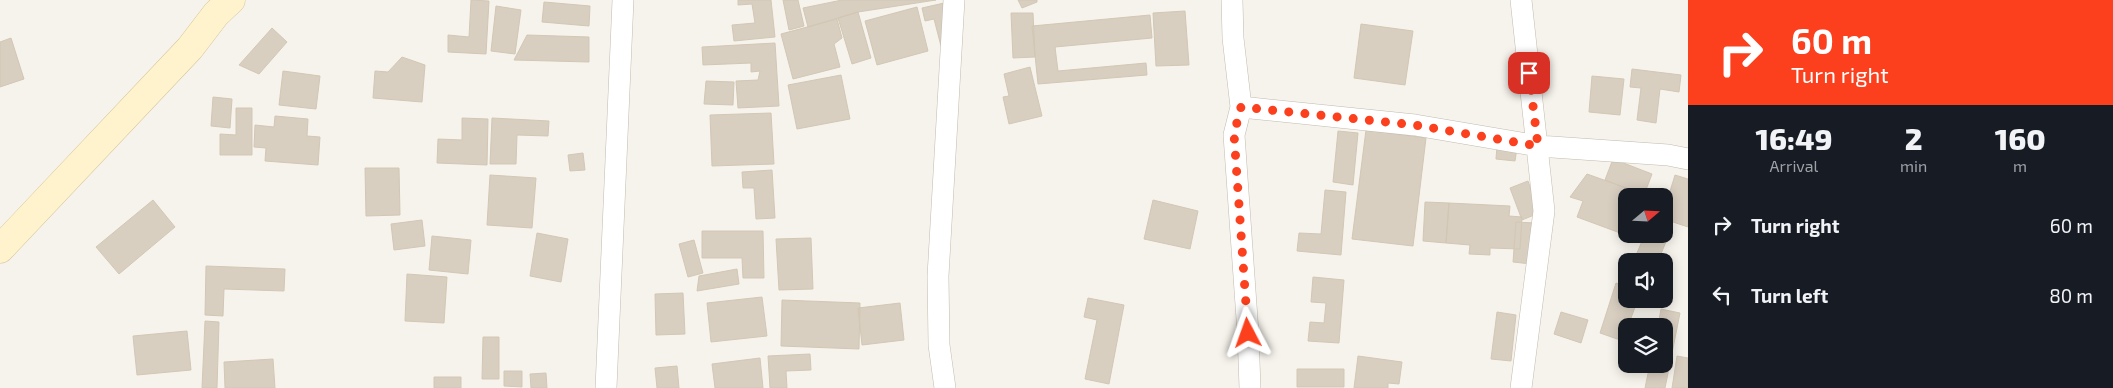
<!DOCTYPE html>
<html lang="en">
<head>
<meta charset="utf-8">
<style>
  body { margin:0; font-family:"Exo 2",sans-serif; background:#242831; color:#f1f3f6; height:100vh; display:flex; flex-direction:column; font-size:19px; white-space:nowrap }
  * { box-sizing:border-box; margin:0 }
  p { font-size:16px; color:#9ea1a6 }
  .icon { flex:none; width:28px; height:28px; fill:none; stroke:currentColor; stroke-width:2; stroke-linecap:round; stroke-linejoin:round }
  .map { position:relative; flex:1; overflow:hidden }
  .drawer { display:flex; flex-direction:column; background:#171b24; width:425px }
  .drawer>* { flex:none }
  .banner { background:#fc3f1d; color:#fff; overflow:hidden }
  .needle { width:32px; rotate:71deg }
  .controls { position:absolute; left:1618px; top:188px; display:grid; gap:10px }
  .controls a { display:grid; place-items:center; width:55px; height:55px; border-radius:10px; background:#171b24; box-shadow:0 2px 12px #0003; font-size:25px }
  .pin { position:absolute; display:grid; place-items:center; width:42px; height:42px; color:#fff; margin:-21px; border-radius:10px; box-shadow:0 2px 8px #0006 }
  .me { position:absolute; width:55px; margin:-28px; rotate:356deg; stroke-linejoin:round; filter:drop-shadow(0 0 4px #0008) }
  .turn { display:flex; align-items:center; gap:18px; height:105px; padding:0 20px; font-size:22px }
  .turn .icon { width:65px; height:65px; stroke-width:2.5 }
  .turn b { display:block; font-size:35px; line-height:42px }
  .eta { display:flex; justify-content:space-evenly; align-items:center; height:85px; text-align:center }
  .eta b { font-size:30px; font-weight:800; line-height:35px }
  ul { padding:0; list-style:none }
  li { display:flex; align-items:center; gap:15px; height:70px; padding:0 20px }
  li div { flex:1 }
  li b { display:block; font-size:19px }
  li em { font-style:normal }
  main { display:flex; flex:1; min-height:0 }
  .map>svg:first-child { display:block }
</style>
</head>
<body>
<main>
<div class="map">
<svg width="1688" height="388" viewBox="0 0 1688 388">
  <rect width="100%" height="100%" fill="#f6f3ec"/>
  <path fill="#d8cfc1" stroke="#d3c7b4" d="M471 0 489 1 486 54 448 52V35L469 37Z
    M738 0H771L775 37 734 41 732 25 755 23 752 4 738 5Z
    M783 0H798L804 26 789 30Z
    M842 0H936L858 12 808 27 803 8Z
    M1018 0H1037V2L1022 8Z
    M544 2 590 6 589 26 542 22Z
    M944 3 954 43 941 46 934 19 925 21 922 8Z
    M496 6 521 10 515 54 491 51Z
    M917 7 928 51 877 65 865 21Z
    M1185 11 1189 65 1156 66 1153 13Z
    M858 12 871 58 852 64 838 18Z
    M1011 13H1033L1035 57 1013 58Z
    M1150 15 1152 38 1055 47 1058 71 1146 63 1147 75 1038 84 1032 26Z
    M837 19 842 38 834 44 840 67 793 79 781 34Z
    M1361 24 1413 31 1405 85 1354 78Z
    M272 28 287 42 259 74 239 65Z
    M527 35 589 37V62L514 60Z
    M11 38 24 79 0 87V42Z
    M775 43 779 106 738 108 736 81 758 80 760 71 751 72V63L703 65 702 47Z
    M402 57 425 65 422 102 373 98 375 71 388 72Z
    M1030 67 1042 116 1009 124 1003 97 1009 96 1004 74Z
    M1632 69 1681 75 1679 92 1660 89 1656 123 1637 120 1641 88 1630 87Z
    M283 71 320 76 316 109 279 105Z
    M841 75 850 119 797 129 788 85Z
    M1592 76 1624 79 1620 115 1589 112Z
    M706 81 734 82 733 105 704 104Z
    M213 97 232 99 230 128 211 126Z
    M236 108H252V155H220V134L236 135Z
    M771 113 774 164 712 166 710 115Z
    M275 116 308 119 307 136 320 137 318 165 265 161 266 148 254 147 255 125 274 127Z
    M462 118 488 119 487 165 437 163 438 139 462 140Z
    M492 118 549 121 548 136 517 135 516 164H490Z
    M1366 130 1426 138 1413 246 1352 239Z
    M1338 131 1358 133 1353 185 1333 182Z
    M1497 146 1517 148 1515 161 1496 159Z
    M583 153 585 170 570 171 568 155Z
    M1613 159 1652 174 1644 195 1605 180Z
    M365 168H399L400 215 366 216Z
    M772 170 775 218 756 219 754 188H743L742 172Z
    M1587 174 1646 195 1626 196V234H1632L1631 237 1577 217 1583 201 1570 197Z
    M490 175 536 178 532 228 487 225Z
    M1675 175 1688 179V227L1664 219V211Z
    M1528 181 1539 213 1522 220 1510 188Z
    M1325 190 1346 192 1341 255 1297 251 1299 233 1321 234Z
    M153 200 175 227 119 274 96 247Z
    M1153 200 1198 211 1190 249 1144 239Z
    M1425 202 1449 203 1446 243 1423 241Z
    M1449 203 1510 206 1509 216 1522 217 1520 249 1490 248V255L1469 254 1470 245 1446 243Z
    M422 220 425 246 394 250 391 224Z
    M1516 222 1534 223 1531 264 1513 262Z
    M1664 230 1670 232 1658 261 1637 253 1645 234H1664Z
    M702 231H763L764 278H743L742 258H702Z
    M537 233 568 239 561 282 530 276Z
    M432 236 471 240 468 274 429 270Z
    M811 238 813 289 779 290 776 239Z
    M694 240 703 273 688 277 679 244Z
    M206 266 285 269 284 291 224 289 223 316 205 315Z
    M737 269 739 284 697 291 699 276Z
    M407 274 447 277 444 323 405 321Z
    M1313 277 1344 280 1339 343 1308 341 1310 322 1324 323 1326 303 1311 302Z
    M1616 283 1626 287V299H1638L1628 326H1626L1623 341 1600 333Z
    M683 293 685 334 656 335 655 294Z
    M762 297 767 336 711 342 707 303Z
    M1088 298 1124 305 1109 384 1085 379 1097 320 1084 317Z
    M782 300 860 303 859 349 781 346Z
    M900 303 904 340 862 345 858 308Z
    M1661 309 1680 313 1665 388H1645L1650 364H1664V326H1658Z
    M1497 312 1516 315 1511 361 1491 359Z
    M1561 312 1588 320 1581 343 1554 334Z
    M205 321 219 322 217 388H202Z
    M187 331 191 370 137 375 133 336Z
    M483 337H499V379H482Z
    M810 354 811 370 786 371 787 388H770L768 356Z
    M1358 356 1402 362 1399 384 1388 383V388H1354Z
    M1677 356 1688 358V388H1672Z
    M760 358 763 388H715L712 364Z
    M273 359 275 388H225L224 362Z
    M677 366 679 388H657L655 368Z
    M1297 369H1344V387H1297Z
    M504 371H522V387L504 386Z
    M546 373 547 388H531L530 374Z
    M434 377H461V388H434Z"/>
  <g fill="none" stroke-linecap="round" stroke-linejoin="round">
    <g stroke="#c2bbae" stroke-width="22">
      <path id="street" d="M1232 0 1233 38 1241 107 1234 135 1248 333 1250 388
        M1521 0 1544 211 1521 388
        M1241 107 1415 125 1538 146 1668 155 1688 159
        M606 388 623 0
        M945 388 939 345 938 276 954 0"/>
    </g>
    <g stroke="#d6c79b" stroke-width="29">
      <path id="secondary" d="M0 249 190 48 216 14 231 0"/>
    </g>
    <use href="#street" stroke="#fff" stroke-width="21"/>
    <use href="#secondary" stroke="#fff3cd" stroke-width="28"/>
  </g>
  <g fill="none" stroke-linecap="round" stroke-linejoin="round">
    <path stroke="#fc3f1d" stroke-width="9" stroke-dasharray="0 16.2" d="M1248 333 1234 134 1241 107 1415 125 1538 146 1529 73"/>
  </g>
</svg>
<div class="controls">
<a><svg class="needle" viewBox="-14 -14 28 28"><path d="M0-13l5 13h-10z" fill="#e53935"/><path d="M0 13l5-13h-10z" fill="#9ea1a6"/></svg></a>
<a><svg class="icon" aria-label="sound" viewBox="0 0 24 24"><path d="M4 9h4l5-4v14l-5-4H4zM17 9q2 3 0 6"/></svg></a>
<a><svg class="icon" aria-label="layers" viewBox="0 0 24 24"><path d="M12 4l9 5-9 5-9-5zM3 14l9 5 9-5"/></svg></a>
</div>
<div class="pin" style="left:1529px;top:73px;background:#d93025"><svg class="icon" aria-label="arrive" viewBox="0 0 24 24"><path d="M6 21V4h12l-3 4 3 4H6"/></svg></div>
<svg class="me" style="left:1248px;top:333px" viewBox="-20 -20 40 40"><path d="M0-17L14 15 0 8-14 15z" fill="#fc3f1d" stroke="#fff" stroke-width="4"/></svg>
</div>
<section class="drawer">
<div class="banner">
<div class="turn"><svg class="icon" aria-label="right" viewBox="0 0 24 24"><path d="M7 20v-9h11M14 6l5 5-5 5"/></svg><div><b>60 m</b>Turn right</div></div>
</div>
<div class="eta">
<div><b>16:49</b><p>Arrival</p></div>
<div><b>2</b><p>min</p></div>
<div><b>160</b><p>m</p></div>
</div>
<ul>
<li><svg class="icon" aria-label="right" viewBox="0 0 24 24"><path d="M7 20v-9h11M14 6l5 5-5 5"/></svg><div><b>Turn right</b></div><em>60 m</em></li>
<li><svg class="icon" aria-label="left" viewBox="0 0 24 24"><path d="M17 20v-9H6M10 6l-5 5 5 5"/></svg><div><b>Turn left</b></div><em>80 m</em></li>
</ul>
</section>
</main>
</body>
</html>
